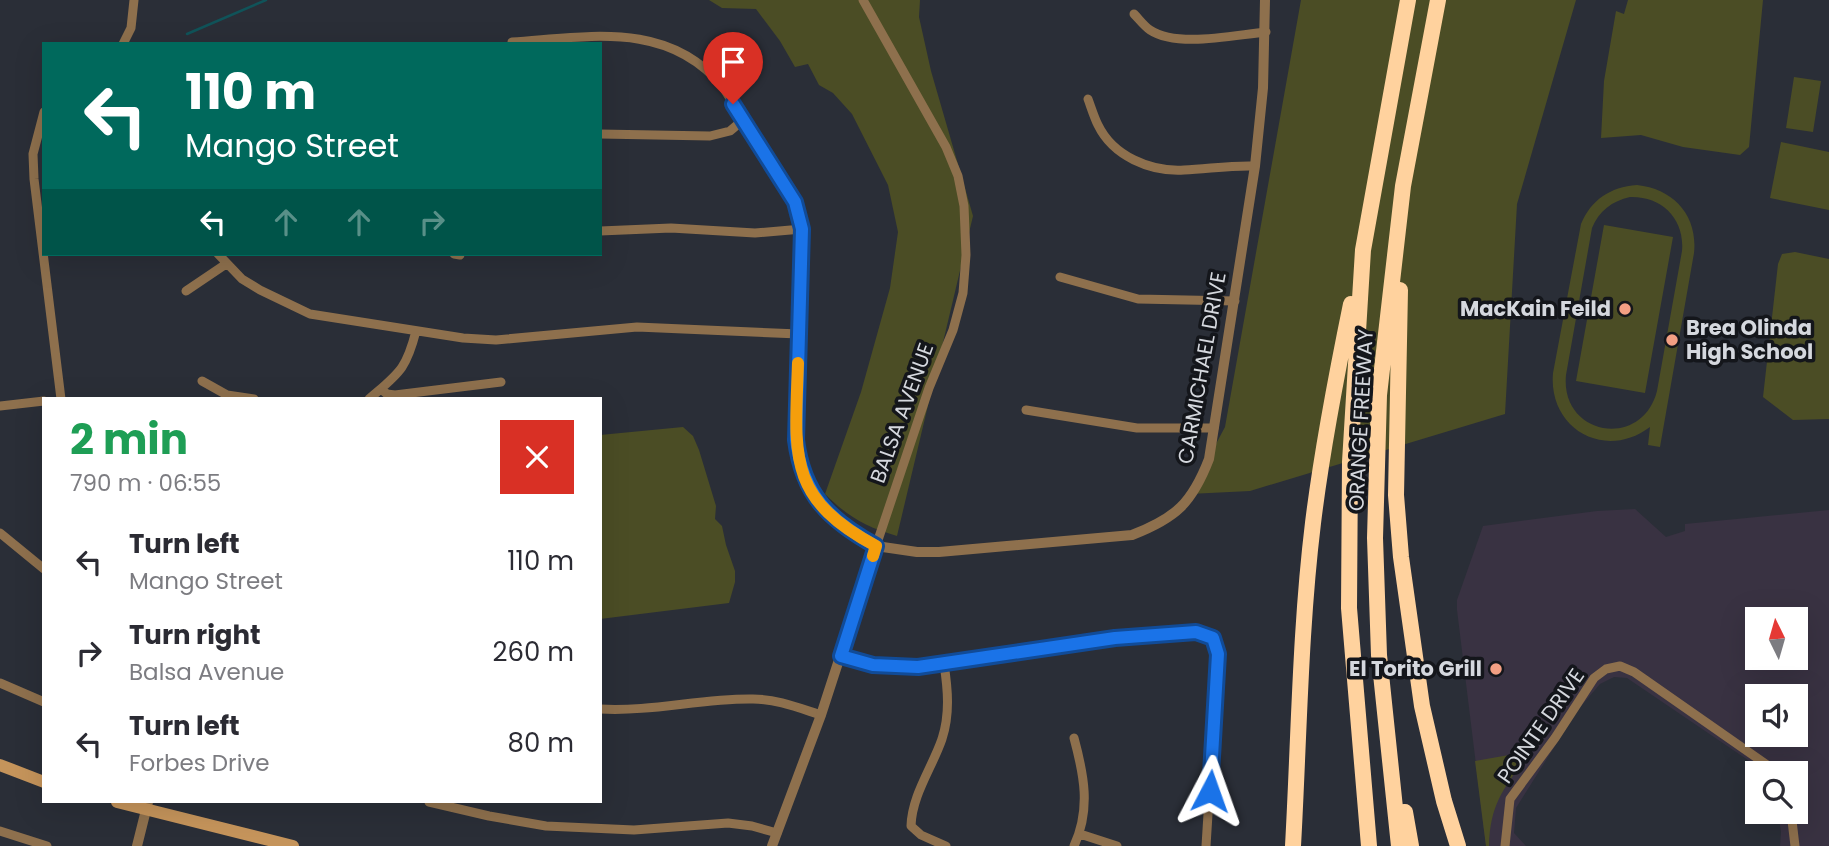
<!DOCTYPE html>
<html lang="en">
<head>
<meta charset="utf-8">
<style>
  body { margin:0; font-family:Poppins,sans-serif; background:#f2f2f3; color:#2b2b33; height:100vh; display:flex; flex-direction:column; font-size:26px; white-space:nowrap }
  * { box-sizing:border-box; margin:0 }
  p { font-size:23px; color:#7c7c81 }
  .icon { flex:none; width:38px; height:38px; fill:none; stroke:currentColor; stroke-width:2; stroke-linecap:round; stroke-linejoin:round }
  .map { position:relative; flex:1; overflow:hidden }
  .panel { position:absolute; left:42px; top:397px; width:560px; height:406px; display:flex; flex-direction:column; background:#fff; border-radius:0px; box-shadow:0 7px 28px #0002 }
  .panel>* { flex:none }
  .banner { position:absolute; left:42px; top:42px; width:560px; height:214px; border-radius:0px; box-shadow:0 7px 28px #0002; background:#00695c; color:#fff; overflow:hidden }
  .needle { width:46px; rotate:355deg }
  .controls { position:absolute; left:1745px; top:607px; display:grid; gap:14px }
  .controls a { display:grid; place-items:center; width:63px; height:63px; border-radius:0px; background:#fff; box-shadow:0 7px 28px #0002; font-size:35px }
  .pin { position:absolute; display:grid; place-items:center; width:60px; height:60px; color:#fff; margin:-72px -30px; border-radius:50% 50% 50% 0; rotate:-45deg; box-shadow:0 0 7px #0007 }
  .pin .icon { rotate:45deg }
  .me { position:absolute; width:77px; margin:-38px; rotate:4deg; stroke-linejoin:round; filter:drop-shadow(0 0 5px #0008) }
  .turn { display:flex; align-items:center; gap:24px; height:147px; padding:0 28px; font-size:32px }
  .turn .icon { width:91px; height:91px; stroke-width:2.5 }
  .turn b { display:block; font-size:49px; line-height:60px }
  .lanes { display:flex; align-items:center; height:66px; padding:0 28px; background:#0003; justify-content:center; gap:35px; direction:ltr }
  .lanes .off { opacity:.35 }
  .round { display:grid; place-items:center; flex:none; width:74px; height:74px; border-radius:0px; background:#f2f2f3 }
  .overview { display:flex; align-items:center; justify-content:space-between; height:119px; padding:0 28px }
  h1 { font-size:42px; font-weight:700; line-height:52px; color:#1e9e55 }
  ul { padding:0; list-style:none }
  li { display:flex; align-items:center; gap:21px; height:91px; padding:0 28px }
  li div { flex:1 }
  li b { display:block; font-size:26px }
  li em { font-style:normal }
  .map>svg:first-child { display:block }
</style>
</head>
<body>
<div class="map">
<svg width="1829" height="846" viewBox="0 0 1829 846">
  <rect width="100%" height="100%" fill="#2a2e37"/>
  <path fill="#393242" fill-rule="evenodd" d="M1635 509 1666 537 1685 531V524L1829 510V846H1780L1781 832 1778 812H1796V774L1767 773 1627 678 1614 677 1600 684 1577 711 1516 808 1514 833 1526 846H1486L1457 610V600L1483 526 1597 511ZM1757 620H1796V658H1757ZM1757 696H1796V735H1757Z"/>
  <path fill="#4b4d25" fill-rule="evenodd" d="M709 0H920L919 17 931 71 973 216 897 536C866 527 848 517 825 494L861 392 890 288 898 232 888 185 852 114 833 93 819 85 808 64 795 67 780 41 756 9 722 8Z
    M1301 0H1576L1517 204 1505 414 1250 491 1189 494 1225 427Z
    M1628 0H1763L1749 147 1740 155 1683 147 1641 135 1601 138 1604 81 1616 11 1624 14Z
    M1794 77 1821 81 1813 132 1786 128Z
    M1781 142 1829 152V210L1770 198Z
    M1637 185C1674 189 1698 216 1694 253L1660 447 1648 445 1650 427C1605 461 1548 429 1553 373L1581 224C1591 200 1610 187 1637 185ZM1630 197C1662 196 1685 219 1682 251L1657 391C1642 450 1560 436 1566 375L1592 228C1599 211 1612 201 1630 197Z
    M1604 225 1673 237 1645 393 1576 381Z
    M1795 252 1829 259V419L1793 420 1763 397 1778 264 1782 254Z
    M683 427 693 436 699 450 716 506 715 519 722 526 726 545 735 571V582L729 603 600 619V435Z
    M1531 751C1506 786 1490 801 1489 846H1486L1475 761Z"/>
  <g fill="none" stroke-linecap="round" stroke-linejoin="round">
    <path stroke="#105359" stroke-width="2.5" d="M187 34 266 0"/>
    <path stroke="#8e704d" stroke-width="9" d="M1134 14C1139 19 1144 26 1150 30 1177 48 1234 35 1266 32
      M512 42C589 37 668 20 723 87L795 202 802 229 796 440C803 495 829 520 876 546L929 388 953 330 963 293 966 255 964 206 958 176 946 147 863 0
      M123 44 131 28 134 0
      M1088 99C1091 107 1094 117 1098 125 1113 156 1150 172 1184 170 1208 169 1231 165 1255 166
      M44 112 33 154 34 179 61 399
      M600 134 710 136 730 131 743 120
      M600 231 671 228 755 233 802 229
      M218 254 242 279 260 290 310 314 463 338 496 340 637 327 799 334
      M454 254 460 255
      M1060 277 1138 299 1235 301
      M186 291 226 264
      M202 381 227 395 254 399
      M381 389 387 394 395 395 501 382
      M369 399C399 373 406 370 416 331
      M0 406 44 401
      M1026 410 1137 428H1214
      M0 533 44 569
      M841 656 873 665 918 667 1115 638 1196 632 1213 638 1218 654 1206 846
      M944 664C948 690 950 714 942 739 932 768 912 795 911 826L921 835 946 846
      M0 683 44 702
      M600 709C652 712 702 698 753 699 776 699 799 708 821 715
      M1074 738C1084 775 1091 809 1074 846
      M429 802 489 816 546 826 634 830 728 823 752 826 777 833
      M1791 812 1795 846
      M0 831 47 846
      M1080 834 1117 846
      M1505 846 1510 799 1555 738 1594 678 1606 669 1620 666 1634 672 1780 774"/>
    <path stroke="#8e704d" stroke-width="10" d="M137 846 148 802
      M772 846 821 715 876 546 917 552H939L1132 535C1176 518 1192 503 1209 459L1255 166 1263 88 1265 0"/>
    <path stroke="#c5945b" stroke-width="12" d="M0 765 44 782
      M117 802 293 846"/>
    <path stroke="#ffd29e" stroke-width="16" d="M1400 290 1396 495 1401 557 1422 706 1444 801 1458 846
      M1405 812 1411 846
      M1293 846C1299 739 1300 630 1313 523 1322 449 1336 377 1351 304
      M1369 846 1349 608 1350 462 1363 250 1408 0
      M1399 846 1379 655 1375 538 1379 395 1403 186 1438 0"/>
  </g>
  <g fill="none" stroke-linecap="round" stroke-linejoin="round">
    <g stroke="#114b97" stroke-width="18">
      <path id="route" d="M733 104 795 202 802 229 796 440C803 495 829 520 876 546L841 656 873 665 918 667 1115 638 1196 632 1213 638 1218 654 1210 791"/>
    </g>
    <use href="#route" stroke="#1a73e8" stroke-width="12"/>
    <path stroke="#f59e0b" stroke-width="12" d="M798 363C795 454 786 498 876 546L873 556"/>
  </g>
  <g fill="#f39f83" stroke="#14161b" stroke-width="2.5">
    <circle cx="1625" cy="309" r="7"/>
    <circle cx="1672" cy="340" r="7"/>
    <circle cx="1496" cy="669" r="7"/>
  </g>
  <g text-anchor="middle" stroke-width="7" stroke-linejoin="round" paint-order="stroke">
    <g font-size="21" font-weight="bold" fill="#d5d8de" stroke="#14161b" text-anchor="end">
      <text x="1611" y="316">MacKain Feild</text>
      <text x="1686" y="335" text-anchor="start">Brea Olinda<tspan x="1686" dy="24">High School</tspan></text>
      <text x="1482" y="676">El Torito Grill</text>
    </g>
    <g font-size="21" fill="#d5d8de" stroke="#14161b">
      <text transform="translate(1202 368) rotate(-80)" y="7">CARMICHAEL DRIVE</text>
      <text transform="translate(902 413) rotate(-70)" y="7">BALSA AVENUE</text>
      <text transform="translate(1361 420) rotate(-87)" y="7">ORANGE FREEWAY</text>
      <text transform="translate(1541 726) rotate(-55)" y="7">POINTE DRIVE</text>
    </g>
  </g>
</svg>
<div class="controls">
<a><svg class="needle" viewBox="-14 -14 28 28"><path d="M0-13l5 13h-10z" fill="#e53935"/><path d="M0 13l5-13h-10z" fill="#7c7c81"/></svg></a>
<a><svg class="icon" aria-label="sound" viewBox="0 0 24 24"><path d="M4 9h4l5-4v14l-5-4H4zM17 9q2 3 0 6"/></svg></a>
<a><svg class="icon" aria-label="search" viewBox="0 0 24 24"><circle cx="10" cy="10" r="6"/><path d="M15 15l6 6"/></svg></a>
</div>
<div class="pin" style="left:733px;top:104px;background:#d93025"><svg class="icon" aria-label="arrive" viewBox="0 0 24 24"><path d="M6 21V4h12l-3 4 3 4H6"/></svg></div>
<svg class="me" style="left:1210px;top:791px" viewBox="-20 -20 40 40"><path d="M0-17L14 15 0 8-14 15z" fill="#1a73e8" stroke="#fff" stroke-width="4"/></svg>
<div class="banner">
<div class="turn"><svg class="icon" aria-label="left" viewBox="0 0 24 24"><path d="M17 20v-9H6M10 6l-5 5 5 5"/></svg><div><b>110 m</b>Mango Street</div></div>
<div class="lanes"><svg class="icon" aria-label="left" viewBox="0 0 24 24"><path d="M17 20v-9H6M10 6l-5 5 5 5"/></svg><svg class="icon off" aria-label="ahead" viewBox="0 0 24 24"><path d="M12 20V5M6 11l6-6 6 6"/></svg><svg class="icon off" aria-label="ahead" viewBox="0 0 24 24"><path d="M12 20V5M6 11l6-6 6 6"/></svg><svg class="icon off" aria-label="right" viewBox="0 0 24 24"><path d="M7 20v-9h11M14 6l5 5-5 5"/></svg></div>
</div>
<section class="panel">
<div class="overview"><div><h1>2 min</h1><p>790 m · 06:55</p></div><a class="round" style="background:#d93025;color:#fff"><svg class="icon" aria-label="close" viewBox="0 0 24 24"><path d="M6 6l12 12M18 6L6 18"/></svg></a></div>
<ul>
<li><svg class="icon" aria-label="left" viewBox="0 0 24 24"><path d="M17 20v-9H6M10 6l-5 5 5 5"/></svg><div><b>Turn left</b><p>Mango Street</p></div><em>110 m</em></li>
<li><svg class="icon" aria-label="right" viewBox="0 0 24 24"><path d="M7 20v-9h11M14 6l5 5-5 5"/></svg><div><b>Turn right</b><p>Balsa Avenue</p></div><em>260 m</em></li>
<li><svg class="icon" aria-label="left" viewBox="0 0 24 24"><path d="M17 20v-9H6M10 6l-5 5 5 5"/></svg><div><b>Turn left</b><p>Forbes Drive</p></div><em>80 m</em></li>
</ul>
</section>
</div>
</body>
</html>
